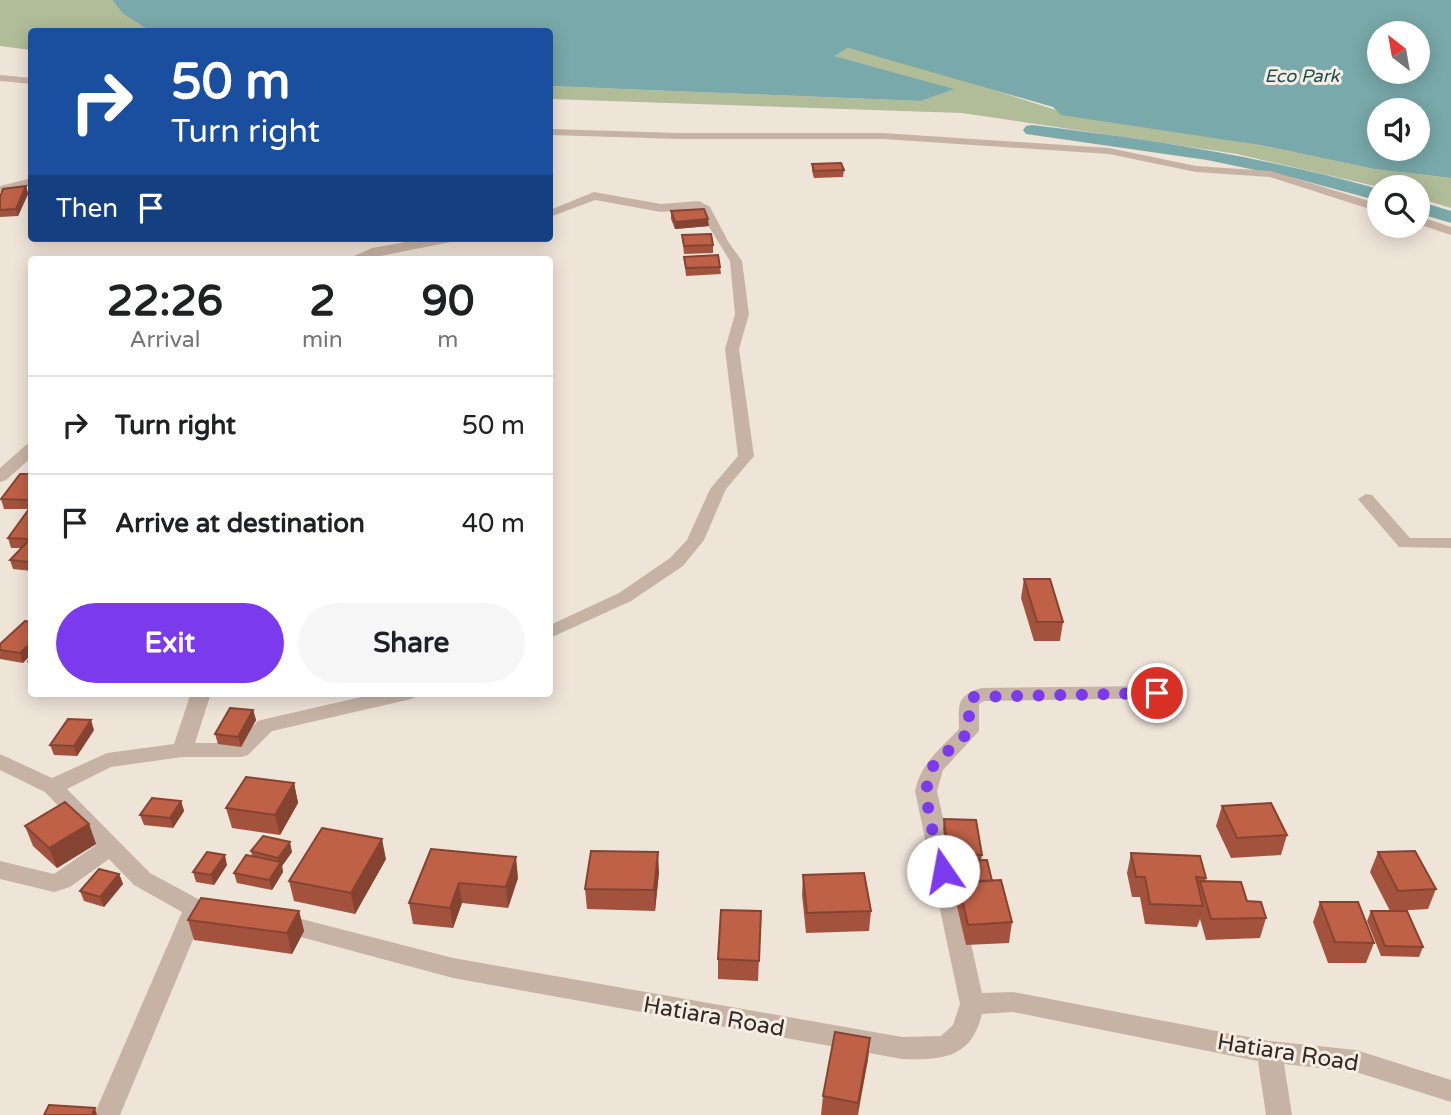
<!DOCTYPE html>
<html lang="en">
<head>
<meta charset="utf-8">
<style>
  body { margin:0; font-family:"Varela Round",sans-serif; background:#f6f6f6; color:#202124; height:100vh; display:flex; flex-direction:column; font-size:26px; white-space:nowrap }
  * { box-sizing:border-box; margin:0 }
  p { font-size:23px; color:#757577 }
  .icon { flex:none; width:38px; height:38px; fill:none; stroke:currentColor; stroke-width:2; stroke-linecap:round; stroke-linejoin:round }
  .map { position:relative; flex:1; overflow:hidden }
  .details { position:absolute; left:28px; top:256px; width:525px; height:441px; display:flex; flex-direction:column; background:#fff; border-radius:7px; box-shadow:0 4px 18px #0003 }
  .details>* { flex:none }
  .top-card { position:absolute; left:28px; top:28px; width:525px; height:214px; border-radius:7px; box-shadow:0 4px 18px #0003; background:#1a4fa0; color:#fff; overflow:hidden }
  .needle { width:46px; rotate:329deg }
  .fabs { position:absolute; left:1367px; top:21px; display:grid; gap:14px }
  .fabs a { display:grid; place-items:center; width:63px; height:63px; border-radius:50%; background:#fff; box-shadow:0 4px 18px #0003; font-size:35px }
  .pin { position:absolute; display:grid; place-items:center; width:60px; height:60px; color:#fff; margin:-30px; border:4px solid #fff; border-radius:50%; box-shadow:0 2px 7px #0007 }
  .me { position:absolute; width:77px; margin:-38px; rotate:348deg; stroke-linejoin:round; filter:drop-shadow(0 0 5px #0008) }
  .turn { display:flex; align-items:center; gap:24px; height:147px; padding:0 28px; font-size:32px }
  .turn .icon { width:91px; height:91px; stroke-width:2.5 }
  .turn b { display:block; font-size:49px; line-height:60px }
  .then { display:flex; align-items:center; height:66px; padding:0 28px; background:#0003; gap:14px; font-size:26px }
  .eta { display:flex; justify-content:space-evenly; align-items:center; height:119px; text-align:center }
  .eta b { font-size:42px; font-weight:700; line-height:49px }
  .action { display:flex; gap:14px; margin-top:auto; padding:14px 28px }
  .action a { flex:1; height:80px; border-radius:42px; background:#7c3aed; color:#fff; font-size:28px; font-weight:700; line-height:80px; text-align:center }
  .action a+a { background:#f6f6f6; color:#202124 }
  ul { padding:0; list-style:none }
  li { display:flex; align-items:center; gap:21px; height:98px; padding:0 28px; border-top:2px solid #e0e0e0 }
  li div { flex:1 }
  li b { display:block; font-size:26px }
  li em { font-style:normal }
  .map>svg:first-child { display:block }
</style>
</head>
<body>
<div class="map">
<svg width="1451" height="1115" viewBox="0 0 1451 1115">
  <rect width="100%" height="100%" fill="#efe4d8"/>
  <path fill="#b1bc99" d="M0 0H112L123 14 150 31 32 32 31 50 0 46Z
    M848 48 944 74 1059 111 1260 145 1374 169 1451 178V208L1418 198V187H1379L1237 154 962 113 550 99V86L921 101 952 89 833 56Z"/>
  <path fill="#79a9aa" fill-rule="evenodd" d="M112 0H1451V178L1374 169 1260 145 1061 115 1053 107 848 48 834 56 954 89 921 101 550 86V32L150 31 123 14ZM1379 33H1418V72H1379ZM1379 110H1418V149H1379Z"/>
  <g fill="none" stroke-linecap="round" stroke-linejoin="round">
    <path fill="#79a9aa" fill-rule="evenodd" d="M1032 125C1149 139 1265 157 1379 189V201L1294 178 1207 160 1026 134 1023 130 1026 126Z
      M1418 201 1451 211V223L1418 213Z"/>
    <path fill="#c6b3a5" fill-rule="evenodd" d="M0 75 32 78V84L0 81Z
      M550 129 679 133H883L1109 148 1196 166 1271 171 1379 204V212L1270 177 1196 172 1109 154 883 139H679L550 135Z
      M32 178V185L0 192V186Z
      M594 192 661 204 699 201 710 207 729 243 742 261 749 314 739 349 754 456 726 489 704 540 683 566 631 601 550 638V625L619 593 670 558 687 540 710 489 738 456 725 349 735 314 730 261 698 209 661 212 595 200 550 217V210Z
      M1418 216 1451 227V235L1418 224Z
      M429 238H457L451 242 365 259H347L372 248Z
      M32 443V457L6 480 0 482V468L26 445Z
      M1366 494 1372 495 1410 538H1451V548L1399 547 1358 499Z
      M1157 686 1164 688 1167 693 1164 698 984 701 979 704V731L943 770 937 791 982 993 1013 992 1269 1041 1356 1050 1451 1080V1102L1356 1072 1284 1064 1292 1115H1266L1258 1061 1013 1012 982 1014C971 1059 942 1060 902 1059L453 978 282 932 274 929 270 923 274 917 282 914 453 958 902 1037 941 1036 953 1025 960 1004 915 791C921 763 940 749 959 729 959 706 955 696 981 688Z
      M191 693H211L195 743H236L258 721 265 719 379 693H417L414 698 407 700 272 731 248 755 241 757H182L111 767 67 789 150 873 200 900 224 906 228 912 224 918 216 921 202 918 120 1115H94L182 912 134 885 109 859 70 887 54 892 0 879V861L54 874 96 845 45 792 0 770V754L52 778 107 753 174 744Z"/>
  </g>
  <path fill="#a3533d" d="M812 164 844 170 843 177 814 178 812 171Z
    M26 186 28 194 18 216 0 217V197Z
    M671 211 709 226 675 229 671 219Z
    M682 235 713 245V253L684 254Z
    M684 257 720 267 721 274 686 276Z
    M32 474V509H4L1 499Z
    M32 509V571L13 569 10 560 21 548H11L8 538Z
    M1024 579 1063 622 1060 641H1034L1021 598Z
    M25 621 23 663 0 659V644Z
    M32 656V674L27 661Z
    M253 710 256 720 241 747 218 744 215 734Z
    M94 730 77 756 54 755 50 745Z
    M294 783 298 803 280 835 232 828 226 808Z
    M181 801 184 811 173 828 144 825 140 815Z
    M1222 806 1287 835 1281 855 1231 858 1216 826Z
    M944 819 982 855 981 860 992 881 1012 922 1009 943 966 945 956 902V897H953L947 871 948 864 943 829Z
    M89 824 96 844 57 868 33 846 25 826Z
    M431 849 518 878 508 908 462 903 453 928 413 924 409 903Z
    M251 851 292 852 282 866 283 872 272 890 237 883 234 873 252 856Z
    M1378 852 1436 889 1428 909 1393 911 1423 947 1419 957 1381 956 1367 921 1371 911H1390L1370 872Z
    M1131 853 1206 878 1205 881 1247 901 1266 918 1260 938 1206 940 1200 919 1197 927 1145 924 1140 897H1132L1127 873Z
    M386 859 355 914 294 901 289 881Z
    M227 865 214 885 196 882 193 872Z
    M659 872 655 911 587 909 585 889Z
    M119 874 123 884 104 907 84 901 80 891Z
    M803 875 871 911 869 931 806 933 802 895Z
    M1320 902 1374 943 1366 963H1328L1313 922Z
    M299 911 304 931 292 954 194 940 188 920Z
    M761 911 758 981 718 979V959Z
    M870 1038 868 1059 858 1115H821L823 1096Z"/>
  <path fill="#854432" d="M26 186 28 194 18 216 16 209Z
    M708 219 709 226 675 229V222Z
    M32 642V654L23 663 20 653Z
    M253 710 256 720 241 747 238 737Z
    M91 720 94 730 77 756 74 746Z
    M294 783 298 803 280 835 275 815Z
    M181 801 184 811 173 828 170 818Z
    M89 824 96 844 57 868 49 848Z
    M382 839 386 859 355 914 351 893Z
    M290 842 292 852 282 866 283 872 272 890 269 880 279 864 278 858Z
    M658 852 659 872 655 911 654 890Z
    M225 855 227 865 214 885 211 875Z
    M516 857 518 878 508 908 506 887Z
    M119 874 123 884 104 907 100 897Z
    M459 883 462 903 453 928 450 908Z
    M299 911 304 931 292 954 287 933Z
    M870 1038 868 1059 857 1115 858 1103Z
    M95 1108 97 1115H92Z"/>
  <path fill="#be6147" stroke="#854432" stroke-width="2" d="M841 163 844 170 814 171 812 164Z
    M26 186 16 209 0 210V197L3 189Z
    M704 209 708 219 675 222 671 211Z
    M711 234 713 245 684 246 682 235Z
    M718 255 720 267 686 268 684 257Z
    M20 474H32V496L29 500 1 499Z
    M29 509H32V535L29 539 8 538Z
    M30 539H32V559L29 562 10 560Z
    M1024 579H1050L1063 622H1037Z
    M25 621 32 622V642L20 653 0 650V644Z
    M230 708 253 710 238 737 215 734Z
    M68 719 91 720 74 746 50 745Z
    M246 777 294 783 275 815 226 808Z
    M152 798 181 801 170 818 140 815Z
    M65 802 89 824 49 848 25 826Z
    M1271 803 1287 835 1237 838 1222 806Z
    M944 819 976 820 982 855 948 854Z
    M322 828 382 839 351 893 289 881Z
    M263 836 290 842 278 858 251 851Z
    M431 849 516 857 506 887 459 883 450 908 409 903Z
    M591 851 658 852 654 890 585 889Z
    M1415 851 1436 889 1398 891 1378 852Z
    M207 852 225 855 211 875 193 872Z
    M1131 853 1200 856 1206 878 1196 877 1203 906 1150 904 1145 877H1136Z
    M246 855 281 862 269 880 234 873Z
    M987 860 992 881 958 882V887H954L948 861Z
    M99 869 119 874 100 897 80 891Z
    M864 873 871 911 807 913 803 875Z
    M1001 880 1012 922 968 925 958 882Z
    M1200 881 1241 882 1247 901 1261 902 1266 918 1211 919Z
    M201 898 299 911 287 933 188 920Z
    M1320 902H1358L1374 943 1335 942Z
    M721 910 761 911 759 961 718 959Z
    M1371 911H1407L1423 947 1385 946Z
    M835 1032 870 1038 858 1103 823 1096Z
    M49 1105 95 1108 92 1115H44Z"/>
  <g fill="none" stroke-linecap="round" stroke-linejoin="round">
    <path stroke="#7c3aed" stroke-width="12" stroke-dasharray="0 21.6" d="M943 871C937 845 916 786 934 765 944 753 958 744 969 731V701L974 697 1157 693"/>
  </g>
  <g text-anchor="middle" stroke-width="6" stroke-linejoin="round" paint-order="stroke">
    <g font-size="18" font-style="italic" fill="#1e4e50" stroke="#f7eee3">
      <text x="1302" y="82">Eco Park</text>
    </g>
    <g font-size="23" fill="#322926" stroke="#f7eee3">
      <text transform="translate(714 1016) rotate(10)" y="8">Hatiara Road</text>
      <text transform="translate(1288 1052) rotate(9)" y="8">Hatiara Road</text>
    </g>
  </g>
</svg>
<div class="fabs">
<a><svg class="needle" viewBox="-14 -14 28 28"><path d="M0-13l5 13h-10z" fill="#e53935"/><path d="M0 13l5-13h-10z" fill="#757577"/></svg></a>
<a><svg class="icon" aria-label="sound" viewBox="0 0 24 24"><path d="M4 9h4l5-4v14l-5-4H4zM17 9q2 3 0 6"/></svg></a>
<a><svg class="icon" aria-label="search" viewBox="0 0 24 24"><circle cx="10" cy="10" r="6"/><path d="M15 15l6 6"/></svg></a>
</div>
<div class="pin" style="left:1157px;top:693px;background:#d93025"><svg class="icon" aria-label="arrive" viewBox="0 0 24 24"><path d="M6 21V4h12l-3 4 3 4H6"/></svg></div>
<svg class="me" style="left:943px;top:871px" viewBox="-20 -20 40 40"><circle r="19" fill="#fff"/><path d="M0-13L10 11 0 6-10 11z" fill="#7c3aed"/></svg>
<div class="top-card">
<div class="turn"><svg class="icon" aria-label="right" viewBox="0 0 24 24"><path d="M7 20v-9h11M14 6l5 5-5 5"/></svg><div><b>50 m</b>Turn right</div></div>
<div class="then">Then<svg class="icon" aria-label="arrive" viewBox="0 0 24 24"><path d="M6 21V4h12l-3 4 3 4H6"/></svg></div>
</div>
<section class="details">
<div class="eta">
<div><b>22:26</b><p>Arrival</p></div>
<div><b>2</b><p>min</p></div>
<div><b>90</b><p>m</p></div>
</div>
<ul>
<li><svg class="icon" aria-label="right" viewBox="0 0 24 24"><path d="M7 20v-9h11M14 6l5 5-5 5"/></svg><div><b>Turn right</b></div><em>50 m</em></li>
<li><svg class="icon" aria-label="arrive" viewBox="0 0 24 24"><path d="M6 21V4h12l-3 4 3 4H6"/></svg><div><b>Arrive at destination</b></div><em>40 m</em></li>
</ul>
<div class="action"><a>Exit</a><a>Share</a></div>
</section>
</div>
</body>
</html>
